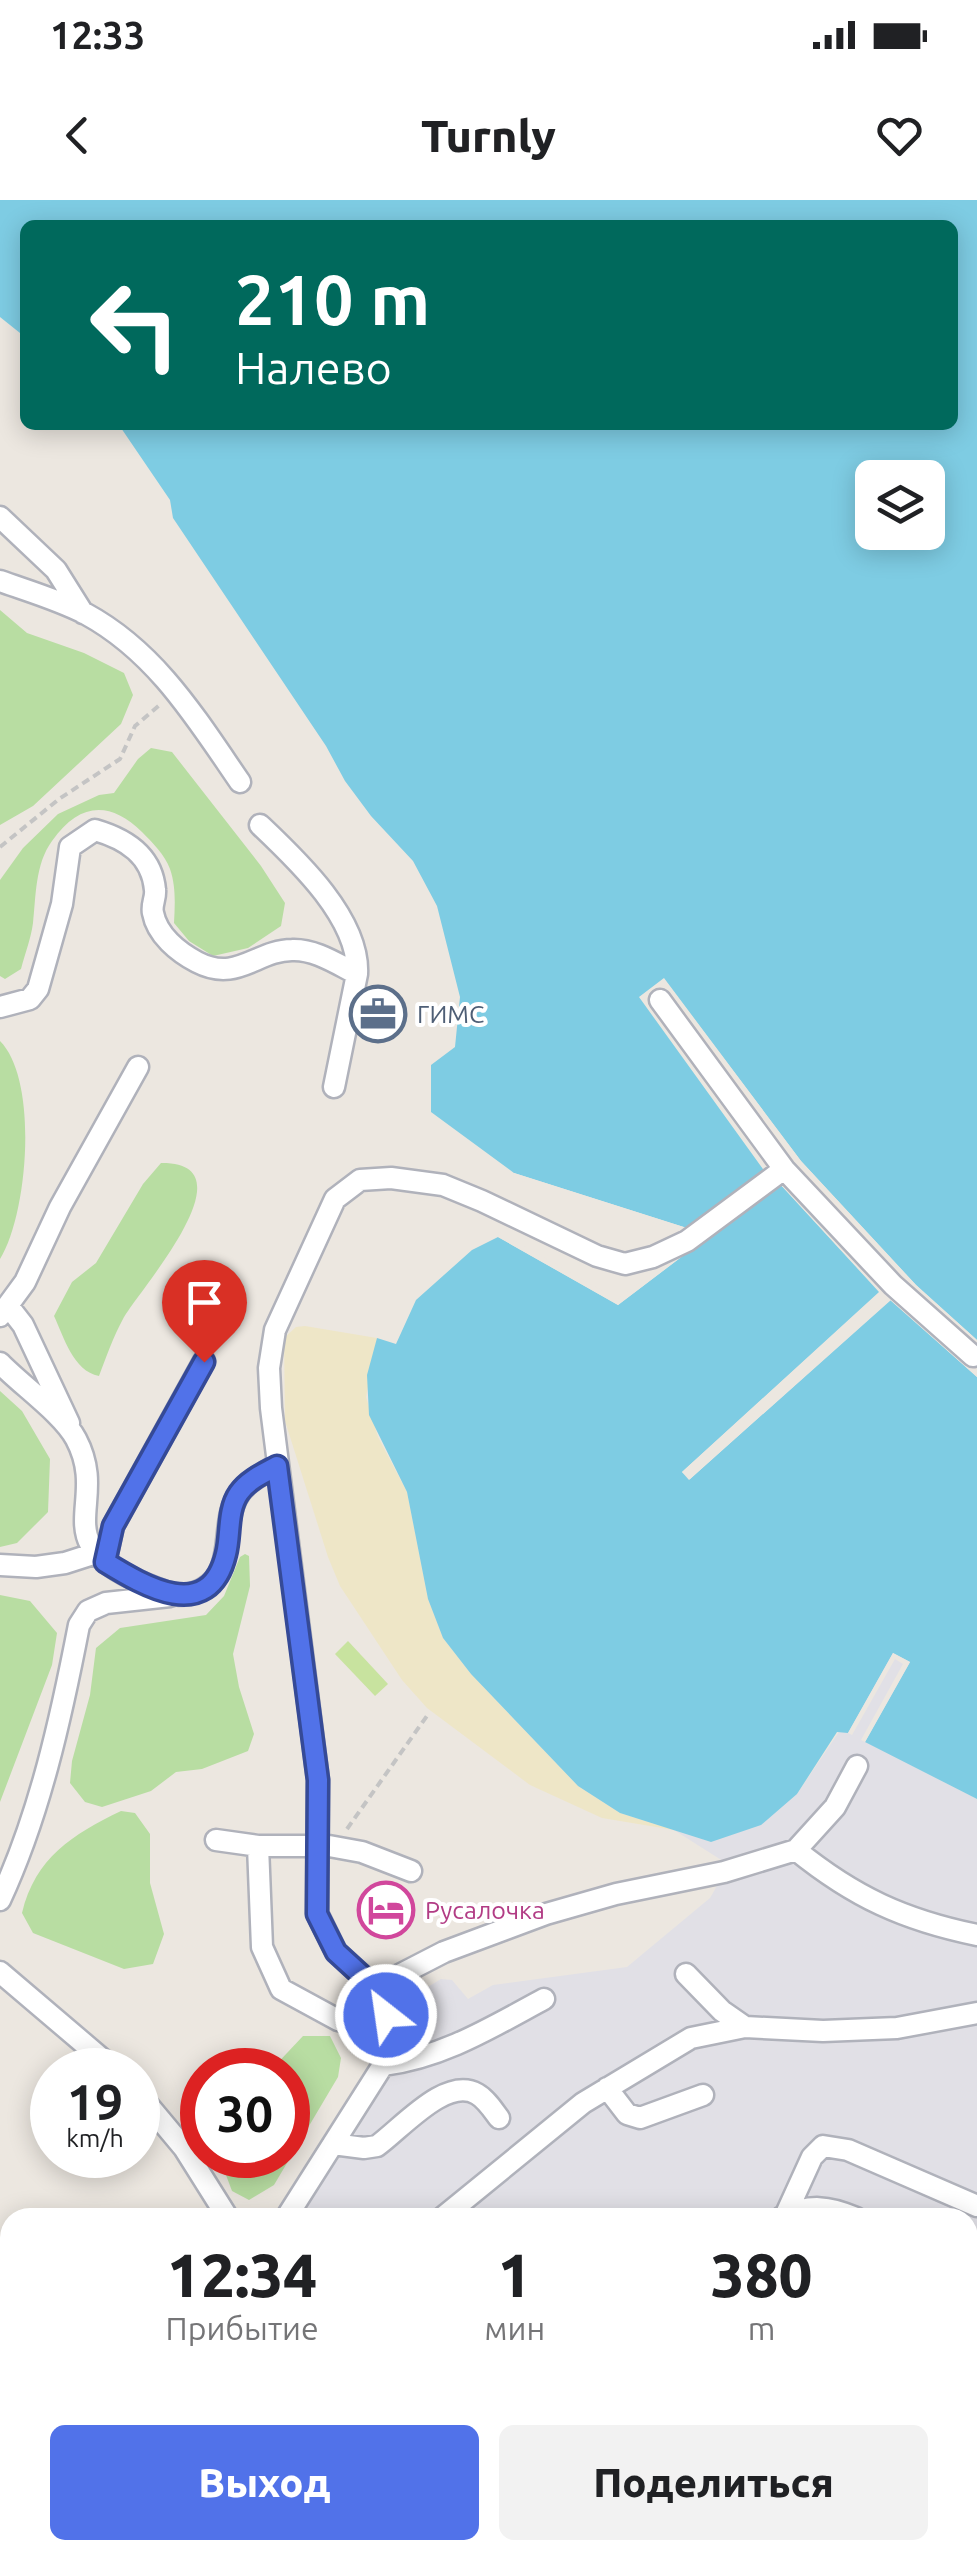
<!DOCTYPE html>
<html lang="ru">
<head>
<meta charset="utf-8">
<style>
  body { margin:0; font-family:Ubuntu,sans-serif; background:#f2f2f2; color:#202124; height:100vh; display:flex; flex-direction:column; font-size:38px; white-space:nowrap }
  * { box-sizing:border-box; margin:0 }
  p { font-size:32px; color:#757577 }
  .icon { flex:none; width:55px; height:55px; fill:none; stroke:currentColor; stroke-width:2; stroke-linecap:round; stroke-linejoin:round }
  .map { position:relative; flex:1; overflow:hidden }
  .drawer { position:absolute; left:0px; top:2008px; width:978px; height:352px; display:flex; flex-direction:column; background:#fff; border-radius:30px 30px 0 0; box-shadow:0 5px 25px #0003 }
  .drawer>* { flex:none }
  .banner { position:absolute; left:20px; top:20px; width:938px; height:210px; border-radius:15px; box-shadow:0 5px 25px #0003; background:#00695c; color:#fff; overflow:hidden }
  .controls { position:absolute; left:855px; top:260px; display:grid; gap:20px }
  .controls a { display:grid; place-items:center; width:90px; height:90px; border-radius:15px; background:#fff; box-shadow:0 5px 25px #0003; font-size:50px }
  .speed { position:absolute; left:30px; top:1848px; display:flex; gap:20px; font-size:50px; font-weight:700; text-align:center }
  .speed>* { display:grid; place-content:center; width:130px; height:130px; border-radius:50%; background:#fff; box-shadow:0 5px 25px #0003; line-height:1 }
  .speed small { font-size:25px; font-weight:400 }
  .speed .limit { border:15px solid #d22; background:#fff; color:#111 }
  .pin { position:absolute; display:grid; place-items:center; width:85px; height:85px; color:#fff; margin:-102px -42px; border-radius:50% 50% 50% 0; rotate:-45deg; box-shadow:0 0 10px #0007 }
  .pin .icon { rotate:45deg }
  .me { position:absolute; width:110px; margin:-55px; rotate:330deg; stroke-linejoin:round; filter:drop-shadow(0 0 8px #0008) }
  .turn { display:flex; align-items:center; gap:35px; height:210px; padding:0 50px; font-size:45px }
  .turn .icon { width:130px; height:130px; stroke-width:2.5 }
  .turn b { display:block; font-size:70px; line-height:85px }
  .eta { display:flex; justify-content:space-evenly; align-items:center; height:170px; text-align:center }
  .eta b { font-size:60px; font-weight:800; line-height:70px }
  .action { display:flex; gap:20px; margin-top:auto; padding:20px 50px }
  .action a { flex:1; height:115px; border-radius:15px; background:#5172e9; color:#fff; font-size:40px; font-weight:800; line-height:115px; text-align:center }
  .action a+a { background:#f2f2f2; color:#202124 }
  .status { display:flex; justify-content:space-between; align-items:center; height:70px; padding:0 50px; background:#fff; direction:ltr }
  .status svg { height:28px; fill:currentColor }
  header { display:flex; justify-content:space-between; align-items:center; height:130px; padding:0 50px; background:#fff; font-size:45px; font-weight:800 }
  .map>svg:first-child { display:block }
</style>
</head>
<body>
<div class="status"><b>12:33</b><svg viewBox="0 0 49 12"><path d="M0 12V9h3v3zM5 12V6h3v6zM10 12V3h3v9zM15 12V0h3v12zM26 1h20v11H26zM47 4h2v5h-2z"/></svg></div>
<header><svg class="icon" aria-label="back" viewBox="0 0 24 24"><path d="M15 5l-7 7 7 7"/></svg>Turnly<svg class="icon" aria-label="heart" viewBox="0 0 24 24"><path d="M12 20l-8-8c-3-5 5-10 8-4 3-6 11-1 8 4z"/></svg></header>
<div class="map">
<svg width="977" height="2358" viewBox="0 0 977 2358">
  <rect width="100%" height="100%" fill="#ece7e0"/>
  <path fill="#e1e0e6" d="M893 1452 910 1462 866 1542 977 1599V2358H701L691 2350H968V2018H298L347 1946 382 1886 412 1853 405 1851 398 1819 408 1799 441 1779 452 1780 468 1799 493 1785 627 1767 710 1698 725 1672 726 1663 674 1630 711 1642 797 1594Z"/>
  <path fill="#b8dda2" d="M0 410 27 433 84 453 124 473 133 495 121 524 33 606 0 625Z
    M151 548 172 552 261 666 285 703 281 726 248 748 213 756 189 741 174 723C175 705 176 686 170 669 165 655 152 642 142 632 109 600 79 603 52 641 35 664 36 697 33 723 31 738 25 754 21 769L5 779 0 776V680L23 648 58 614 99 595 114 593 138 559Z
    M0 841C39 880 28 1014 0 1059Z
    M161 963C255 962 138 1091 123 1119 113 1137 106 1158 99 1176 73 1171 64 1137 54 1116L72 1082 96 1063 143 984Z
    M0 1191 22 1211 50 1259 48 1312 17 1343 0 1347Z
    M245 1354 249 1356 250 1386 233 1454 239 1487 254 1534 248 1551 202 1569 176 1572 151 1591 102 1607 85 1602 70 1583 72 1561 90 1495 96 1448 120 1428 206 1415 224 1396 240 1357Z
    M0 1395 30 1401 57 1433 52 1465 0 1602Z
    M121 1611 135 1613 150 1634V1683L164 1734 153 1764 124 1769 33 1733 22 1713C35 1658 73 1634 121 1611Z
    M303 1836H330L341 1858 338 1877 274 1985 249 2000 232 1991 223 1967 229 1955H288V1870H271Z
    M297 2350H355L358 2358H297Z"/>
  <path fill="#eee6c7" d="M305 1126 377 1138 366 1197 378 1237 407 1292 428 1399 443 1438 471 1474 578 1586 620 1613 674 1630 602 1618 530 1585 427 1508 402 1480 340 1386 328 1357 285 1221 284 1138 296 1127Z"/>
  <path fill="#c8e39f" d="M348 1441 388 1484 375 1496 335 1454Z"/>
  <path fill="#7ecce3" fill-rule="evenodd" d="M0 0H977V1140L916 1085 801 961 664 779 640 797 766 972 690 1029 514 973 431 912V865L455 847 460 797 437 706 413 661 371 616 345 581 326 546 173 318 170 300 119 225H952V25H25V137L0 117ZM872 278H928V332H872Z
    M779 983 880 1092 682 1272 690 1279 891 1100 977 1177V1599L865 1542 910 1462 893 1453 848 1533 837 1532 797 1594 761 1625 711 1642 620 1613 578 1586 471 1474 443 1438 428 1399 407 1292 369 1215 367 1175 377 1138 396 1144 416 1100 472 1050 498 1037 618 1105Z"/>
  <path fill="#ece7e0" d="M664 778 801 961 916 1085 977 1140V1145L913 1089 797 965 663 785 646 798 770 970 690 1034 513 978 514 973 690 1029 765 972 639 797Z
    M780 978 883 1089 884 1094 689 1272 889 1095 977 1170V1177L890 1100 689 1280 682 1272 879 1092 779 983 618 1105 498 1037 499 1032 617 1099Z
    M893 1453 910 1462 865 1542 861 1540 903 1464 895 1459 852 1535 848 1533Z"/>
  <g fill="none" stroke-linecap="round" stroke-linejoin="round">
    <g stroke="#b0b2bb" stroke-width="25">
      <path id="minor" d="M0 317 56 370 83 413
        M0 381C28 391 59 400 86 414 156 452 196 518 240 582
        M260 625C297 660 360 719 357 774
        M660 800 784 969 893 1085 973 1156
        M0 807 30 799 38 789 62 704 70 647 95 630C126 639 152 655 155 690 156 698 151 705 153 713 157 735 178 752 197 762 237 783 257 750 292 750 315 749 337 764 357 774L334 887
        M9 1107 23 1125 69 1223
        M0 1116 25 1082 60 1007 138 867
        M0 1163C21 1185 63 1214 76 1239 111 1305 42 1341 145 1384 165 1392 182 1401 203 1389 236 1371 221 1327 236 1299 244 1282 262 1275 277 1265
        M105 1362 113 1326 204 1161
        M0 1365 36 1367 65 1363 93 1354
        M216 1640 258 1646H329L362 1652 411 1671
        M258 1646 262 1747 281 1789 338 1820 387 1833
        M796 1650C854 1697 904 1720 977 1735
        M0 1700C40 1614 61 1518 79 1425L88 1411 106 1403 170 1396
        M0 1772 115 1870
        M686 1774 722 1811 745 1827
        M376 1787 444 1752 546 1714 616 1694 724 1672 796 1650 835 1607 857 1566
        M383 1865C442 1858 492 1827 544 1799
        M607 1888 627 1914 640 1918 703 1895
        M138 1893 184 1948 228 2018
        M333 1944 364 1948 377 1946C402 1928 446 1876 477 1894 486 1899 493 1910 499 1918
        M786 2014 812 1957 823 1946 848 1950 977 2006
        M782 2017C809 2004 829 2006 856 2018
        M286 2018 383 1865 387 1833 383 1795 336 1752 317 1713 318 1580 271 1208 269 1168 275 1130 335 999 360 980 391 978 443 985 482 1001 597 1056 625 1064 653 1057 687 1041 784 969
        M442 2018 583 1903 691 1838 745 1827 823 1831 897 1828 977 1813
        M968 2064 977 2068
        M968 2159 977 2138
        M0 2189 10 2186
        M0 2258 10 2256
        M0 2343 10 2344
        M141 2350 176 2352
        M389 2350 391 2358
        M407 2350 416 2358
        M667 2350 677 2358
        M725 2350 732 2358
        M964 2350 968 2358
        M442 2358 450 2350
        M876 2358 878 2350"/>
    </g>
    <path stroke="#c4c4c4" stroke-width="4" stroke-dasharray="8 5" stroke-linecap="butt" d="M0 647 59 599 120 559 135 526 162 503
      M347 1629 429 1513"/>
    <use href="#minor" stroke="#fff" stroke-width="20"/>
  </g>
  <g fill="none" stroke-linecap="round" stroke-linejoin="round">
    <g stroke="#354a97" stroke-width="25">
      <path id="route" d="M204 1162 113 1326 105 1362C144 1386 209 1425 226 1354 231 1335 227 1310 239 1293 248 1280 264 1273 277 1266L318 1580 317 1714 336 1752 383 1795 386 1815"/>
    </g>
    <use href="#route" stroke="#5172e9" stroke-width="18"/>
  </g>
  <defs>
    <g id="office-ring" transform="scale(2.875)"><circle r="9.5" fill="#fff" stroke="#5c6f8a" stroke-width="1.5"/><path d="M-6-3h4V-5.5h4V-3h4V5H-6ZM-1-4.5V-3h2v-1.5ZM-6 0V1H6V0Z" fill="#5c6f8a"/></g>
    <g id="hotel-ring" transform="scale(2.875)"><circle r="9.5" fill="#fff" stroke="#d1479c" stroke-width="1.5"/><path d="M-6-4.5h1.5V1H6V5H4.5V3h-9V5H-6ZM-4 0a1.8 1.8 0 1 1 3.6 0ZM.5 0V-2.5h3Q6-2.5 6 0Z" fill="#d1479c"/></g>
  </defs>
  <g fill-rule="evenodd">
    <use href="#office-ring" x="378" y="814"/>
    <use href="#hotel-ring" x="386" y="1710"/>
  </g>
  <g text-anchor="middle" stroke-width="8" stroke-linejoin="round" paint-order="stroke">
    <g font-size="25" fill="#4e5e75" stroke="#fff" text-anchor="start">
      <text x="417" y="823">ГИМС</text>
    </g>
    <g font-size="25" fill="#b23c85" stroke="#fff" text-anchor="start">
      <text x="425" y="1719">Русалочка</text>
    </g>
  </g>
</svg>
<div class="controls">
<a><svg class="icon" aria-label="layers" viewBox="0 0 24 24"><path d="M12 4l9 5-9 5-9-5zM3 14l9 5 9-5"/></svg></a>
</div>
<div class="speed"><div>19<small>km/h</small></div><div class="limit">30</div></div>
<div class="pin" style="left:204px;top:1162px;background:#d93025"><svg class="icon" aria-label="arrive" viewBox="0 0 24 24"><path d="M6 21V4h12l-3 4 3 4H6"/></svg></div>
<svg class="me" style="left:386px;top:1815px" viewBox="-20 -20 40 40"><circle r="17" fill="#5172e9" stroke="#fff" stroke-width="3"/><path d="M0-11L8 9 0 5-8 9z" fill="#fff"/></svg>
<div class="banner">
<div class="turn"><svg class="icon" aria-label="left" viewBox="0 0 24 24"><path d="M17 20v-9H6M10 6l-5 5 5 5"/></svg><div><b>210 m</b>Налево</div></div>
</div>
<section class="drawer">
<div class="eta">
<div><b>12:34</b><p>Прибытие</p></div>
<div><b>1</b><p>мин</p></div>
<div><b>380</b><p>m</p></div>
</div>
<div class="action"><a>Выход</a><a>Поделиться</a></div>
</section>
</div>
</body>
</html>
